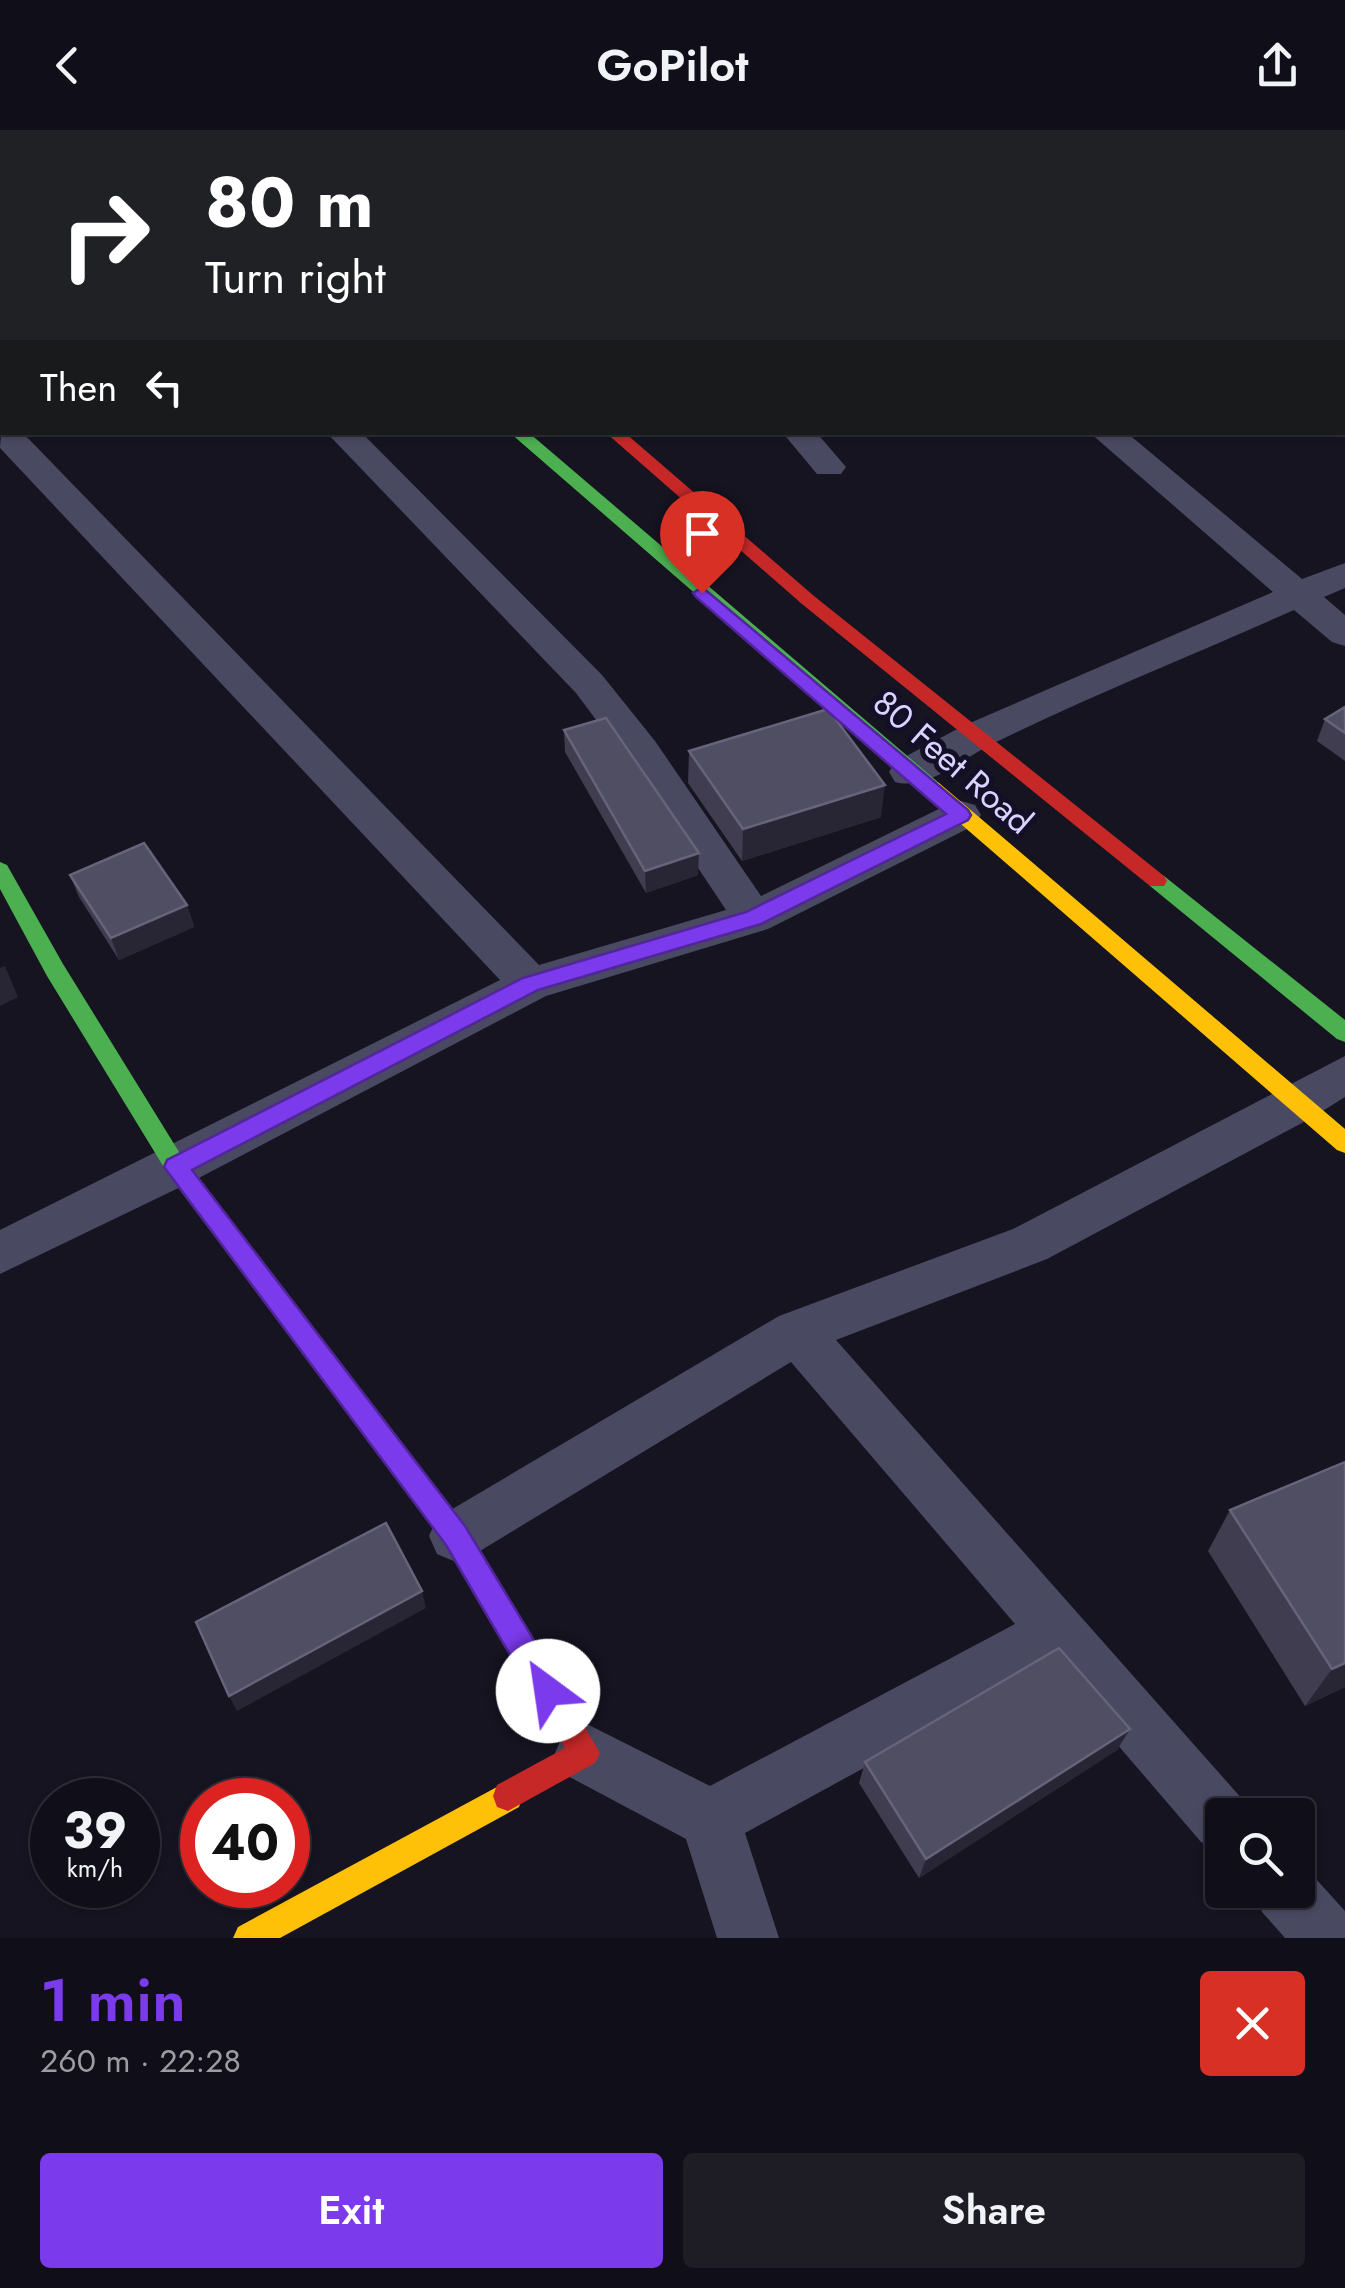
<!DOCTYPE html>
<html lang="en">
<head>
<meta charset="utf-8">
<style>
  body { margin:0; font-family:Jost,sans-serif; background:#1e1d26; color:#f1f3f6; height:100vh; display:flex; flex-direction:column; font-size:38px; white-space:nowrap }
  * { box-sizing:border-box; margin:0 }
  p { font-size:32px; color:#9c9ca2 }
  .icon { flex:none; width:55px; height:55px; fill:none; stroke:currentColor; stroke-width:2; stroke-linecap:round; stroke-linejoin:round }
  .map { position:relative; height:1808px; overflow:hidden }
  .sheet { display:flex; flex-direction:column; background:#100f19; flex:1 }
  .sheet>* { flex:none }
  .banner { position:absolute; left:0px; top:0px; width:1345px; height:305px; box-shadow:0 2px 8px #0004,0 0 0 2px #302f38; background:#202124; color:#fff; overflow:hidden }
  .tools { position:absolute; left:1205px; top:1668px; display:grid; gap:20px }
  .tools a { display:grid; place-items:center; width:110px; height:110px; border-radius:10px; background:#100f19; box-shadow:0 2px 8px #0004,0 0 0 2px #302f38; font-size:50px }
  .speed { position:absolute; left:30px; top:1648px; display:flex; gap:20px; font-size:50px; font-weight:700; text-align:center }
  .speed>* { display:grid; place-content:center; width:130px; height:130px; border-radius:50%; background:#100f19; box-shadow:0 2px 8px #0004,0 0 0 2px #302f38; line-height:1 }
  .speed small { font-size:25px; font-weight:400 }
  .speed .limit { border:15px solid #d22; background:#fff; color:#111 }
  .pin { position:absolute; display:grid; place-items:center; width:85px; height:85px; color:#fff; margin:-102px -42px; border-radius:50% 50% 50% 0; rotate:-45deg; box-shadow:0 0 10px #0007 }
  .pin .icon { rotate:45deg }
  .me { position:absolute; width:110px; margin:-55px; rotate:329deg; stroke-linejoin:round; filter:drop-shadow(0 0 8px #0008) }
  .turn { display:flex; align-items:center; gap:35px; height:210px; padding:0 40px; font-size:45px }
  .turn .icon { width:130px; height:130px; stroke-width:2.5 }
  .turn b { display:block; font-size:70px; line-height:85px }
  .then { display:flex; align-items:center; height:95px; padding:0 40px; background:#0003; gap:20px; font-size:38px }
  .round { display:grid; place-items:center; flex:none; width:105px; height:105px; border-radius:10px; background:#1e1d26 }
  .summary { display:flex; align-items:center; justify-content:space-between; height:170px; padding:0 40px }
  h1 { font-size:60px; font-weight:600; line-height:75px; color:#7c3aed }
  .primary-button { display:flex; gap:20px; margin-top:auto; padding:20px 40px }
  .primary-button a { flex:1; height:115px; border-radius:10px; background:#7c3aed; color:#fff; font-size:40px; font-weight:600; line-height:115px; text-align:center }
  .primary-button a+a { background:#1e1d26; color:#f1f3f6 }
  header { display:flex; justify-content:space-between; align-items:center; height:130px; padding:0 40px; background:#100f19; font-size:45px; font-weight:600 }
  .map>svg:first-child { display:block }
</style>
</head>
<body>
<header><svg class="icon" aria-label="back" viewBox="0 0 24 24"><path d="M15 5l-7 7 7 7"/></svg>GoPilot<svg class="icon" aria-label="share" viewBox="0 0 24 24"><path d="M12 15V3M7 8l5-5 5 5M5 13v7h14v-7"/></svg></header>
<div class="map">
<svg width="1345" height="1808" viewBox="0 0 1345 1808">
  <rect width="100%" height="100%" fill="#161421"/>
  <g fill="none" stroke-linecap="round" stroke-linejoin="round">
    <path stroke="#4a4962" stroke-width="22" d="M279 2 285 0"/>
    <path fill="#4a4962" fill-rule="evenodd" d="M961 0H991L993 2H963Z
      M1158 0H1187L1189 2H1160Z
      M0 83 2 84V102L0 101Z
      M0 165H2V183H0Z
      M1342 270 1345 271V292L1342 291Z
      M2 292V302H22L539 835 726 780 627 631 576 563 326 302H361L602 545 655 611 761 766 947 675 961 671 975 675 981 685 975 695 768 799 546 866 193 1051 0 1144V1100L500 850 0 318Z
      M782 302H816L846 337 841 344H817Z
      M1089 302H1126L1302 449 1345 433V458L1324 467 1345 485V516L1332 512 1294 480C1193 525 1090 566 992 614 963 628 928 661 895 652L889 642 895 632 963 596 1273 462Z
      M1345 926V967L1313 987 1047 1129 836 1210 1243 1670 1250 1685H1222V1721L1201 1712 1050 1536 745 1703 779 1808H717L686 1709 564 1644 555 1623 564 1602 585 1593 710 1656 1015 1494 791 1232 475 1424 456 1432 437 1424 429 1406 437 1388 779 1186 1013 1099Z
      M1298 1735 1306 1738 1345 1781V1808H1285L1262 1782 1253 1760H1298Z"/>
    <path fill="#4caf50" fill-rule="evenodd" d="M509 302H528L939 653 942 658 939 663H925Z
      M0 732 7 735 63 834 184 1030 339 1232 343 1240 339 1248 330 1251 321 1248 168 1044 47 846 0 759Z
      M1157 743 1164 746 1345 890V912L1337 909 1150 756 1147 751Z"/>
    <path fill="#ffc107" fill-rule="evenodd" d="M122 0H138L140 2H124Z
      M205 0H222L224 2H207Z
      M932 651 939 653 1345 999V1023L1337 1020 925 663 922 658 925 653Z
      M508 1651 519 1655 523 1666 519 1677 280 1808H233L238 1797Z"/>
    <path fill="#c62828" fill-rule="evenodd" d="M605 302H624L814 466 1164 746 1167 751 1164 756H1150L802 474Z
      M330 1229 339 1232 466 1397 600 1623 595 1633 508 1681 497 1677 493 1666 497 1655 565 1618 446 1415 321 1248 317 1240 321 1232Z"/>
  </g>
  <path fill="#403d50" d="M1345 577V631L1317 611 1325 589Z
    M564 600 698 745 646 763 565 622Z
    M689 621 881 687 742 731 688 653Z
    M70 745 187 775 194 797 119 830 79 767Z
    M1345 1332V1557L1305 1576 1208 1421 1230 1380Z
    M1130 1599 1117 1620 919 1748 859 1653 865 1632Z"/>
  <path fill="#282635" d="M1342 77H1345V97H1342Z
    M885 655 881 687 742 731 743 699Z
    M699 723 698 745 646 763 645 741Z
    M187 775 194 797 119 830 111 808Z
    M5 836 18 867 0 876V838Z
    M422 1461 426 1478 237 1581 229 1566Z
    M1345 1533V1557L1305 1576 1332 1539Z
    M1130 1599 1117 1620 919 1748 926 1729Z"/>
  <path fill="#504e63" stroke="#66637b" stroke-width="2.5" d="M1342 38 1344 39 1345 48V77H1342Z
    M1345 577V603L1325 589Z
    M828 579 885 655 743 699 689 621Z
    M606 588 699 723 645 741 564 600Z
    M144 713 187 775 111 808 70 745Z
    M1345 1332V1533L1332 1539 1230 1380Z
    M386 1393 422 1461 229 1566 196 1492Z
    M1059 1518 1130 1599 926 1729 865 1632Z"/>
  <path fill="#7c3aed" stroke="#51269a" stroke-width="2.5" d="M702 457 968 680 971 685 968 690 761 794 538 860 192 1040 465 1396 558 1550 562 1561 558 1571 548 1575 537 1571 446 1415 164 1037 167 1030 523 848 746 782 946 684 696 467 693 463Z"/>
  <g text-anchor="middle" stroke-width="10" stroke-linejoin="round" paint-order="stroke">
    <g font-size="35" fill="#d9d4ff" stroke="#130f26">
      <text transform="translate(953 632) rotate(41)" y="12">80 Feet Road</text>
    </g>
  </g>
</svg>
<div class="tools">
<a><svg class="icon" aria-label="search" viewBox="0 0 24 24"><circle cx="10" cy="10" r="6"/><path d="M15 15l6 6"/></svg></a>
</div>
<div class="speed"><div>39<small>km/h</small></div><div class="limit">40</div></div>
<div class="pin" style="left:702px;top:463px;background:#d93025"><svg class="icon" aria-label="arrive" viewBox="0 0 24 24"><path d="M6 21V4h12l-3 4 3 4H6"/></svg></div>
<svg class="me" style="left:548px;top:1561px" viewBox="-20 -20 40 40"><circle r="19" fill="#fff"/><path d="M0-13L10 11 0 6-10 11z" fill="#7c3aed"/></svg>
<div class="banner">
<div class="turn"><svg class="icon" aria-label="right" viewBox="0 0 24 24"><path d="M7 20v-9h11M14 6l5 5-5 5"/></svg><div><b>80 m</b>Turn right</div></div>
<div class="then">Then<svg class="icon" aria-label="left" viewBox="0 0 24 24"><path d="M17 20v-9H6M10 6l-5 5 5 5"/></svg></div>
</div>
</div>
<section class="sheet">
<div class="summary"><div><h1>1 min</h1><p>260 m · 22:28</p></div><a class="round" style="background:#d93025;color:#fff"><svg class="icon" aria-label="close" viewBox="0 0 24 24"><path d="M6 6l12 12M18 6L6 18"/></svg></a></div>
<div class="primary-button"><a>Exit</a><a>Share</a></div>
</section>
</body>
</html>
